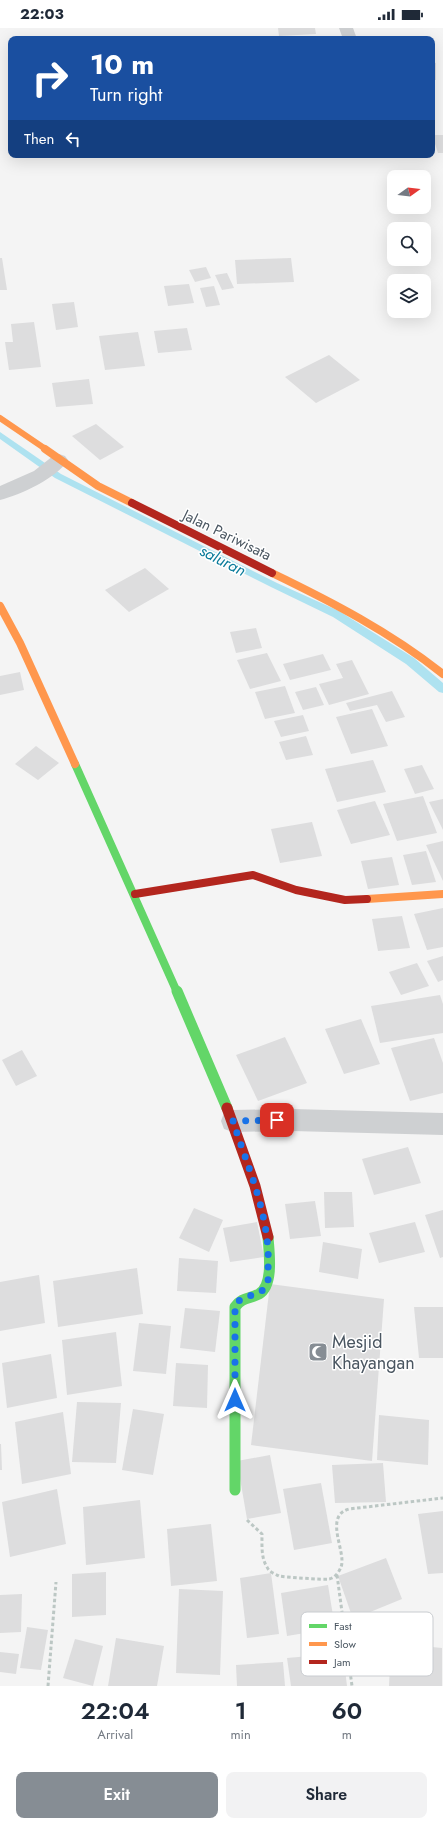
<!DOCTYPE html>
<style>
:root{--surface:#fff;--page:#f2f2f3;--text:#1f2937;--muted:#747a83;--accent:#868d94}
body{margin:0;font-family:Jost,sans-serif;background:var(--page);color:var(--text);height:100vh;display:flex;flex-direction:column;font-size:15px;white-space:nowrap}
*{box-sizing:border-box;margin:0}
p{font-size:13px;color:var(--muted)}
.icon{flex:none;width:22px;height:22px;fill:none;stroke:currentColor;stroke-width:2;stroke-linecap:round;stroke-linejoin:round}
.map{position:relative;height:1658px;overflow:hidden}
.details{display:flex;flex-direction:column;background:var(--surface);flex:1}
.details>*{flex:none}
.top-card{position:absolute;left:8px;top:8px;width:427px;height:122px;border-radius:8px;box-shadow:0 4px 16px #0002;background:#1a4fa0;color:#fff;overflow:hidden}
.needle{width:26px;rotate:75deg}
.controls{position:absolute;left:387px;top:142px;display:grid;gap:8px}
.controls a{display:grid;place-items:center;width:44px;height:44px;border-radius:8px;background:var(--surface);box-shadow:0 4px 16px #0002;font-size:20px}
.pin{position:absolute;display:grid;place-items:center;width:34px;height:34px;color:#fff;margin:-17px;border-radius:8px;box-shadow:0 2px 6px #0006}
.me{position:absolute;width:44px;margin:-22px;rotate:0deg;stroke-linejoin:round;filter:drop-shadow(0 0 3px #0008)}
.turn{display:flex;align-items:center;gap:14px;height:84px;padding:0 16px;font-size:18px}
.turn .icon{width:52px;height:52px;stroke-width:2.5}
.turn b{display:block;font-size:28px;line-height:34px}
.then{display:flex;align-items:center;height:38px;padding:0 16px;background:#0003;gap:8px;font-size:15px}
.eta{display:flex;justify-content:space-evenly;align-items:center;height:68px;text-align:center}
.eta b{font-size:24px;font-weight:600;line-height:28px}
.primary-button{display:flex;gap:8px;margin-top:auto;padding:8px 16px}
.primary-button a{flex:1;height:46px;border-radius:8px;background:var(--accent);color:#fff;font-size:16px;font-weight:600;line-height:46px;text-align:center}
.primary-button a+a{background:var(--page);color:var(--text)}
.status{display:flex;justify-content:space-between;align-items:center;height:28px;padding:0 20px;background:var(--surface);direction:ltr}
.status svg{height:11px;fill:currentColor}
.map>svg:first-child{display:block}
</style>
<div class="status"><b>22:03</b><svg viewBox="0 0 49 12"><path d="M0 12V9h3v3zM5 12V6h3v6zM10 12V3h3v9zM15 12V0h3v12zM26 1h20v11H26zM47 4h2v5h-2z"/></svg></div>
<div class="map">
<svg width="443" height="1658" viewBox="0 0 443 1658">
<rect width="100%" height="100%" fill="#f4f4f4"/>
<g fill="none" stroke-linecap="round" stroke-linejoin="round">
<polygon fill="#aee2f0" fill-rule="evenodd" points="0,404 61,446 277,555 339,583 414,630 443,655 443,665 439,664 406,636 333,589 271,559 55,450 0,411"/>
</g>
<g fill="#ddddde">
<polygon points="278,0 315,0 316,6 279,8"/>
<polygon points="432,34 436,35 436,52 432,52"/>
<polygon points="432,107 443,107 443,125 438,125"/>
<polygon points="0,230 2,230 7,262 0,262"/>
<polygon points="291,230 294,254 237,256 235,232"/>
<polygon points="206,239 211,250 195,254 189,242"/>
<polygon points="227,245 234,260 222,262 215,247"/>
<polygon points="189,256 194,275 168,278 164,258"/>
<polygon points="214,258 220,277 206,279 200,260"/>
<polygon points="74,274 78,299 56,302 52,276"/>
<polygon points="34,294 41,339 9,342 5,314 13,314 11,296"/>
<polygon points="187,300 192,322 158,325 154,303"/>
<polygon points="138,304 145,338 105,342 99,308"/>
<polygon points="329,327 360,352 316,375 285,349"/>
<polygon points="89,351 93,376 56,379 52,355"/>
<polygon points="96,396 124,419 100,432 72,408"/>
<polygon points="145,540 169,561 129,584 105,562"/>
<polygon points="256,600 262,620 236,625 230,604"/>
<polygon points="267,625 281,653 250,661 237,632"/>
<polygon points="323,626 331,642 290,652 283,636"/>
<polygon points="352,632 369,666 329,677 319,656 343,650 336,636"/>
<polygon points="20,644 24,662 0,667 0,648"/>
<polygon points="285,658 295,685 265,691 255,664"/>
<polygon points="316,659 324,677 303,682 295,664"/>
<polygon points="392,663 405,689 386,694 377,677 350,683 346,675"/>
<polygon points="372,681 388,718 351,726 336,689"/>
<polygon points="303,687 309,703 281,709 274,693"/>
<polygon points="306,708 313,727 286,732 279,714"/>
<polygon points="36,718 59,735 38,752 15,736"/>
<polygon points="373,732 386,764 337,774 325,741"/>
<polygon points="422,737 434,761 415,766 404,741"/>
<polygon points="423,768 437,805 397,813 383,776"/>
<polygon points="443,771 443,802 429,774"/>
<polygon points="375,773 390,807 351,816 337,782"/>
<polygon points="312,794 322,828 280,835 271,801"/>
<polygon points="443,813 443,853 426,817"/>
<polygon points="426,823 436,854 412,857 403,827"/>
<polygon points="392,829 399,857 368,861 361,833"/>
<polygon points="443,880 443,919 427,922 414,886"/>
<polygon points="402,888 410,920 378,923 372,891"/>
<polygon points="443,928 443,952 438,954 427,933"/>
<polygon points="417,935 429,958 401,967 389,944"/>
<polygon points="440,967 443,976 443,1005 380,1015 371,978"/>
<polygon points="361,991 380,1036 344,1046 325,1001"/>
<polygon points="285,1009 307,1055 258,1073 236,1027"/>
<polygon points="434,1010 443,1035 443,1065 410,1073 391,1020"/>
<polygon points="22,1022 37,1048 16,1058 2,1032"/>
<polygon points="408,1119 421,1155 374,1167 362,1131"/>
<polygon points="324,1164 352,1164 354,1199 325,1200"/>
<polygon points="315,1173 321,1208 290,1211 285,1176"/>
<polygon points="194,1180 223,1192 209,1224 179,1210"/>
<polygon points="443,1182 443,1229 440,1230 425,1187"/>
<polygon points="257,1194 264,1229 230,1234 223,1200"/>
<polygon points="415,1194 425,1224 379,1235 369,1205"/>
<polygon points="323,1214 362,1221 358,1251 319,1244"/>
<polygon points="179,1230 218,1233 216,1265 177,1263"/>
<polygon points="137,1240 143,1286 58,1299 53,1253"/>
<polygon points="39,1247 45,1295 0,1303 0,1254"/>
<polygon points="270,1256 384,1271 372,1433 251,1417"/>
<polygon points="414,1279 443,1279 443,1330 419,1330"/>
<polygon points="185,1280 220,1283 215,1324 180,1320"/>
<polygon points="139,1295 171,1298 166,1346 133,1343"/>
<polygon points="116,1304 122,1358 67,1367 62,1312"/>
<polygon points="51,1326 57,1370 7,1380 2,1335"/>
<polygon points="176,1335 208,1337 207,1380 173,1378"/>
<polygon points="77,1374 121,1375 116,1435 72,1434"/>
<polygon points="133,1381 164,1386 153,1447 122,1442"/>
<polygon points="63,1384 71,1446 22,1456 15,1394"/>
<polygon points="379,1387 429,1392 428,1437 377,1432"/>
<polygon points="0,1416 1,1416 2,1442 0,1442"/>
<polygon points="270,1427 281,1485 247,1491 237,1433"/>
<polygon points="383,1435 386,1474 335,1475 332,1437"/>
<polygon points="321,1455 332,1515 294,1522 283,1461"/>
<polygon points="57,1461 66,1516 10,1529 2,1474"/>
<polygon points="140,1472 145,1530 86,1537 83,1479"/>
<polygon points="443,1483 443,1545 428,1546 418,1486"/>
<polygon points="211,1496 217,1553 171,1558 167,1501"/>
<polygon points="386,1530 402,1571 353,1591 338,1548"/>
<polygon points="106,1544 106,1587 72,1589 72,1546"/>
<polygon points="271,1545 279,1606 247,1610 240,1550"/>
<polygon points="328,1557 335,1600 287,1608 281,1565"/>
<polygon points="179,1561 223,1563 220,1647 176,1645"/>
<polygon points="22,1566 21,1604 0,1605 0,1567"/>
<polygon points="27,1599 48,1602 41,1642 20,1640"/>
<polygon points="116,1610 164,1618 157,1658 108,1658"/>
<polygon points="75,1611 103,1618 93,1658 63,1650"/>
<polygon points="391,1615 442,1620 442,1658 389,1658"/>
<polygon points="0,1624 19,1626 16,1646 0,1644"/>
<polygon points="343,1625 347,1658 291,1658 287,1630"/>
<polygon points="283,1634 285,1658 237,1658 236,1637"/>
</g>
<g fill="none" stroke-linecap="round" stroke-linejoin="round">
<g stroke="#bcc7c4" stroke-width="3" stroke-dasharray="3.5 2.5" stroke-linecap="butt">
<path d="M247,1492L262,1506C262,1517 261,1530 267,1539C269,1544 275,1546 279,1548C285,1549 323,1552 329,1551C335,1550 339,1544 341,1539C347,1525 323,1488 349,1481L443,1470"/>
<polyline points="337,1547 352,1658"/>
<polyline points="48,1658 56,1554"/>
</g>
<g fill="#ced0d2" fill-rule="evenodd">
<polygon points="339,0 353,0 357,11 343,11"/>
<path d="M59,426L65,428L68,432C57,450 20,467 0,472V458L34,443L53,428Z"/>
<polygon points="292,1081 443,1085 443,1107 292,1103 233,1104 224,1101 221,1093 224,1085 233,1082"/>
</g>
<polyline stroke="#63d668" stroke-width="8" points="75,736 177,964"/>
<g stroke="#63d668" stroke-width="11">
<polyline points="177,963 227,1080"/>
<path d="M235,1462V1279C242,1269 250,1271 259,1266C274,1257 269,1224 268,1209"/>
</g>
<polyline stroke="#ff974d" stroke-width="6" points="0,390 47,422"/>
<g stroke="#ff974d" stroke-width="8">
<polyline points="45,421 98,458 132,475"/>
<path d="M272,545C332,574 390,604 443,646"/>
<polyline points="0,578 20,615 75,736"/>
<polyline points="367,871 443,866"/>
</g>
<g stroke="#b3261e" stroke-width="8">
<polyline points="132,475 272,545"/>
<polyline points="135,866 253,847 296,862 345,872 367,871"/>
</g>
<polyline stroke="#b3261e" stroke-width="11" points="227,1080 255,1158 268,1209"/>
</g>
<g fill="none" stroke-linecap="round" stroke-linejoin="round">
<path stroke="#1a73e8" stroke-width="7" stroke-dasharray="0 12.6" d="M235,1372V1279C241,1263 260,1272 267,1256C269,1251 268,1245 268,1241C271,1190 248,1140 233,1093L277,1092"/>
</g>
<defs>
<symbol id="mosque-square" viewBox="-11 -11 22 22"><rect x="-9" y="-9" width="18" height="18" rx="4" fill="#868d94" stroke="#fff"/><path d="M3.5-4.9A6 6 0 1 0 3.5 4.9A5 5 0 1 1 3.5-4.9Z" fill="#fff"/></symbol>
</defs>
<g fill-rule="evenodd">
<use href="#mosque-square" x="307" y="1313" width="22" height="22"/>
</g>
<g text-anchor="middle" stroke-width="3" stroke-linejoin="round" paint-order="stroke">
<g font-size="15" fill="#4a5661" stroke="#fff">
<text transform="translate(227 507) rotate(26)" y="5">Jalan Pariwisata</text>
</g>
<g font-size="16" font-style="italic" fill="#0c7c9b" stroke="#fff">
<text transform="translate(223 532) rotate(27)" y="6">saluran</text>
</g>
<g font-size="18" fill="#4a5661" stroke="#fff" text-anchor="start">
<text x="332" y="1320">Mesjid<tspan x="332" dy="21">Khayangan</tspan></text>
</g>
</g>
<rect x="301" y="1584" width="132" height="64" rx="6" fill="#fff" stroke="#c9ccd0" stroke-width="1"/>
<rect x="309" y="1596" width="18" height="4" fill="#63d668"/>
<rect x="309" y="1614" width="18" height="4" fill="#ff974d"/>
<rect x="309" y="1632" width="18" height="4" fill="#b3261e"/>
<g font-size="11" fill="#4a5661">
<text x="334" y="1602">Fast</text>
<text x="334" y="1620">Slow</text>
<text x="334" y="1638">Jam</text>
</g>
</svg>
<div class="controls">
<a><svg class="needle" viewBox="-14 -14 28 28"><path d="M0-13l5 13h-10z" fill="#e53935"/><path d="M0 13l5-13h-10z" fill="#747a83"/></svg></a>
<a><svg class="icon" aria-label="search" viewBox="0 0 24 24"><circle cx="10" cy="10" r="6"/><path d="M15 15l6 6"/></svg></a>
<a><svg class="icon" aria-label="layers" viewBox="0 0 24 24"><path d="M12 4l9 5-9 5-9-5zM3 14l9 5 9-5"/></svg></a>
</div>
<div class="pin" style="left:277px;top:1092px;background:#d93025"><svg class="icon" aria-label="arrive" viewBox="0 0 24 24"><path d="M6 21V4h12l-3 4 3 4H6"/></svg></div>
<svg class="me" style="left:235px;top:1372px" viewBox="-20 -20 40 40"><path d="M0-17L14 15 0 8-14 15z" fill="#1a73e8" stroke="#fff" stroke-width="4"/></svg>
<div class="top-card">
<div class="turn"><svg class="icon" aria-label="right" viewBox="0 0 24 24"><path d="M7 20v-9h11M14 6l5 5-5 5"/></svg><div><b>10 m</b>Turn right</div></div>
<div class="then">Then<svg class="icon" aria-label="left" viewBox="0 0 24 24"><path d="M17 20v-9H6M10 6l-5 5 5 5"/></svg></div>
</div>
</div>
<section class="details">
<div class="eta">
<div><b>22:04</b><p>Arrival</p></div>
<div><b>1</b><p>min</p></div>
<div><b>60</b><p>m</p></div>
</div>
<div class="primary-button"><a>Exit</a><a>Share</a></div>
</section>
